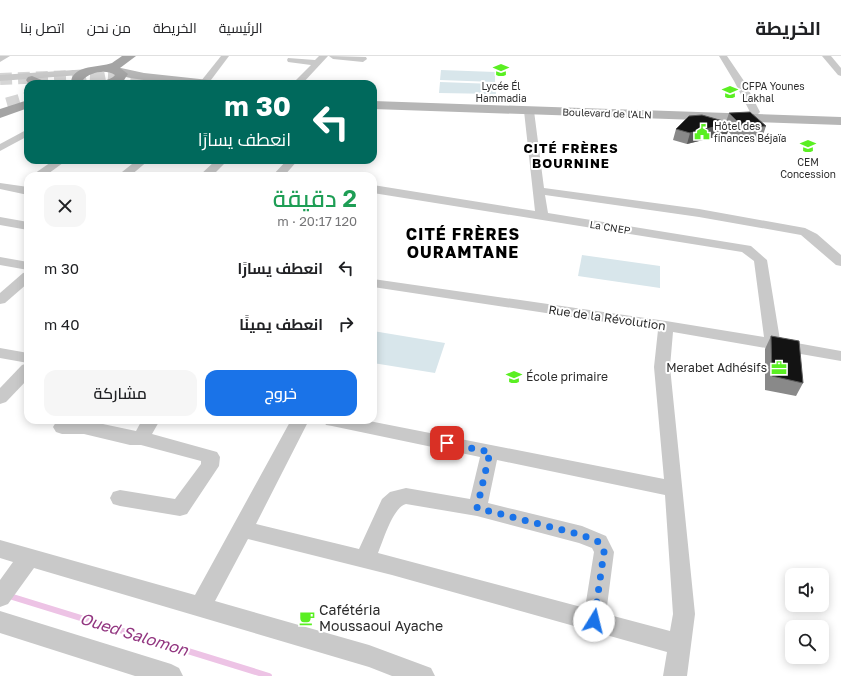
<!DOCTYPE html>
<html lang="ar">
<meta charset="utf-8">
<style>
:root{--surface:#fff;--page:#f6f6f6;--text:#202124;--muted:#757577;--line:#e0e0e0;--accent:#1a73e8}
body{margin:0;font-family:"Golos Text",Cairo,sans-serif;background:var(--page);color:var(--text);direction:rtl;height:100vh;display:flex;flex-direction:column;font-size:15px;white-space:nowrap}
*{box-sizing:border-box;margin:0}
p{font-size:13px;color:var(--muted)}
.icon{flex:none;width:22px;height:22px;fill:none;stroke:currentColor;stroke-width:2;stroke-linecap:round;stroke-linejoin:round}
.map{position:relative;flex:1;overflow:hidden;direction:ltr}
.panel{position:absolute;left:24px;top:116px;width:353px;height:252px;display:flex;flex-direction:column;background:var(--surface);border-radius:12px;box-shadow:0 2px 10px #0003;direction:rtl}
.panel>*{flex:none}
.hud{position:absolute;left:24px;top:24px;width:353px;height:84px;border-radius:12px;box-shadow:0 2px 10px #0003;direction:rtl;background:#00695c;color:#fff;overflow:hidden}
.buttons{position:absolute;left:785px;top:512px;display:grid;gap:8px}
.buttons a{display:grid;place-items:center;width:44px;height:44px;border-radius:8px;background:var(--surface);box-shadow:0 2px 10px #0003;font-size:20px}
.pin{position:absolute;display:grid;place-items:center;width:34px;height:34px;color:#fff;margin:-17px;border-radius:8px;box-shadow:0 2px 6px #0006}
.me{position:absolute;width:44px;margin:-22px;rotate:9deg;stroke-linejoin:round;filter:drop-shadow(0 0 3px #0008)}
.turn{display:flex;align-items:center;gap:14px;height:84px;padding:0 20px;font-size:18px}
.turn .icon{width:52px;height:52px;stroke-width:2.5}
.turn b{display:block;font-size:28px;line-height:34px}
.round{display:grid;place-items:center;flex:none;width:42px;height:42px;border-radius:12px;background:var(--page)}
.overview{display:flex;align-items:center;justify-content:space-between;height:68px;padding:0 20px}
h1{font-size:24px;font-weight:600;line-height:30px;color:#1e9e55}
.action{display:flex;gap:8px;margin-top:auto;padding:8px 20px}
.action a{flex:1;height:46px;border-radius:12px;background:var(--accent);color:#fff;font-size:16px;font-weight:600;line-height:46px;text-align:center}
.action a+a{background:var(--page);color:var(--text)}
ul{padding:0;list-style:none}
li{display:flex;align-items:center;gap:12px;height:56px;padding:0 20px}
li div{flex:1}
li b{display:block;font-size:15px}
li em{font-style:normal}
header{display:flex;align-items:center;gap:24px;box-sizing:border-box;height:56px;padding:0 20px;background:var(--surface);border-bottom:1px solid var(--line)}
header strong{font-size:19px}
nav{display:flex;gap:22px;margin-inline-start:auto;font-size:14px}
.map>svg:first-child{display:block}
</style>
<header>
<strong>الخريطة</strong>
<nav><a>الرئيسية</a><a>الخريطة</a><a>من نحن</a><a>اتصل بنا</a></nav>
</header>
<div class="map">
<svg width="841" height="620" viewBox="0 0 841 620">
<rect width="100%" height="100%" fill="#fff"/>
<g fill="#d8e6eb">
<polygon points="441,14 495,16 495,26 440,24"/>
<polygon points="440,26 495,28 496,38 439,37"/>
<polygon points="582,199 660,210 660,232 578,220"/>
<polygon points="373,275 445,287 435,317 373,307"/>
</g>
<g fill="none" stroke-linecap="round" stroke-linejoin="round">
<polyline stroke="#edc3e5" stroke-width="6" points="0,537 269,620"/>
<polyline stroke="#d5d5d5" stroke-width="12" stroke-dasharray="12 6" stroke-linecap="butt" points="0,23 73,20 116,22"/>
<g stroke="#d5d5d5" stroke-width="13" stroke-dasharray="13 6" stroke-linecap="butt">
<polyline points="74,28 106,22 177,28"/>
<polyline points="7,48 28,42"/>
</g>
<g fill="#c9c9c9" fill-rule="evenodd">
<polygon points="0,0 10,0 0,6"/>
<polygon points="221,0 229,0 208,28 200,28 201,25"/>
<polygon points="319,0 328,0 302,28 292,28 311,9 288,6 287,4 288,2 315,4"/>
<polygon points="329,0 366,1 367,3 363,6 333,3"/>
<polygon points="719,0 727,0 744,25 760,56 758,58 755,59 750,56 734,25"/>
<polygon points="822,0 831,0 841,12 841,20 838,19"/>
<path d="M529,52L534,55L544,132L699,153L805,172L817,178L841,199V210L836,209L801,179L699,161L545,139L548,157L751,190L767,204L780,284L841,295V305L673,276L670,311L695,558L687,620H663L667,596L392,519L248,483L215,545L369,589L431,612L435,620H392L369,611L34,512L8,548L0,551V524L13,506L0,502V484L195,539L291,364H309L256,468L359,493L382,443L390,436L406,432L470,443L480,401L332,370L326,369L323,364H364L664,423L654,311L658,274L373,231V223L666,265L764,281L754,205L742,196L373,137V129L535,155L524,55ZM497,404L665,439L673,558L670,575L606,558L614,496L606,480L582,470L488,447ZM406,448L477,460L579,487L592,492L594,496L585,552L378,497C383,485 393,451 406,448Z"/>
<polygon points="28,73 28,80 0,95 0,88"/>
<polygon points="54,104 67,104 45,120 31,120"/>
<polygon points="137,104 149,104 130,120 117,120"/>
<polygon points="216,104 228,104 212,120 199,120"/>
<polygon points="287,104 298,104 284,120 272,120"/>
<polygon points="0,127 28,131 28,139 0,133"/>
<polygon points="0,161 28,166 28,174 0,169"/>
<polygon points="0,201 28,206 28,214 0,209"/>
<polygon points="28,216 28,227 5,247 0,248 0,237 23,217"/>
<polygon points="0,292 28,297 28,307 0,302"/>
<polygon points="28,307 28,323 6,346 0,348 0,332 22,309"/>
<polygon points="62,364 84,364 136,375 142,364 160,364 152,378 217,396 220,401 219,410 187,458 180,460 120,450 113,448 110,442 113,436 120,434 175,443 201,408 201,405 141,389 130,389 84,378 62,378 56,376 53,371 56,366"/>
<polygon points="0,555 171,608 179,612 183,620 135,620 0,577"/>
</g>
<polygon fill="#c9c9c9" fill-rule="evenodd" points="89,13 93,14 95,16 93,18 0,25 0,19"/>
<g fill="#b6b6b6" fill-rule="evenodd">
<path d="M121,12L144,17L209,24L213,25L215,28C182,28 150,27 117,19L115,16L117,13Z"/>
<polygon points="373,45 841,61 841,69 373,53"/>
</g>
<g fill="#a4a4a4" fill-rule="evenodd">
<path d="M122,0H136L120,12L128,18L122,27L100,28C104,23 112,24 115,19C106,13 90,16 83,24L87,28H73L71,25C75,8 99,12 112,7C115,5 119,2 122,0Z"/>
<polygon points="32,20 44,25 46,28 28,27 26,24 28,21"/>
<polygon points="28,44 28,52 0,62 0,53"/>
</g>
</g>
<g fill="#898989">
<polygon points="729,57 766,70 761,85 739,87 728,75 727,78 687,88 673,84 676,73 726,66"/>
<polygon points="771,280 803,327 796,340 765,334 765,293"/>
</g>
<polygon fill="#5a5a5a" points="730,67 727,78 687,88 690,77"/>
<g fill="#131313" stroke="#5a5a5a">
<polygon points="750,56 766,70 744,72 729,57"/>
<polygon points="702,59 730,67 690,77 676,73 689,60"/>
<polygon points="771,280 799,285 803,327 772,320"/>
</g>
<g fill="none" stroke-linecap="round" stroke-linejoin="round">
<polyline stroke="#1a73e8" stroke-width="7" stroke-dasharray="0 12.6" points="447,387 490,396 477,452 582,479 599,486 604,496 594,565"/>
</g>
<defs>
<symbol id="school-bare" viewBox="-9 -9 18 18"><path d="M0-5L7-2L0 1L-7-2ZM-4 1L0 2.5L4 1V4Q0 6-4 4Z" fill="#5aef22" stroke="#fff" stroke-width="2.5" paint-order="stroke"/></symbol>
<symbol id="university-bare" viewBox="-9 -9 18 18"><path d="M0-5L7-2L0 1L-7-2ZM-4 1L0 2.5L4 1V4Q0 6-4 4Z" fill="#5aef22" stroke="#fff" stroke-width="2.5" paint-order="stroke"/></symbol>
<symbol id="civic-bare" viewBox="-9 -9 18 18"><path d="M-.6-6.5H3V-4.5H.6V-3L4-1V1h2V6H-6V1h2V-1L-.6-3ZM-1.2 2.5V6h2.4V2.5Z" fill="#5aef22" stroke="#fff" stroke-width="2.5" paint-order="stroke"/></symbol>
<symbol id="office-bare" viewBox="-9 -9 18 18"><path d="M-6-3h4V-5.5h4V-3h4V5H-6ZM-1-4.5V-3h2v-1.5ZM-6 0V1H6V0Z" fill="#5aef22" stroke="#fff" stroke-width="2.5" paint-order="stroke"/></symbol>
<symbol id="cafe-bare" viewBox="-9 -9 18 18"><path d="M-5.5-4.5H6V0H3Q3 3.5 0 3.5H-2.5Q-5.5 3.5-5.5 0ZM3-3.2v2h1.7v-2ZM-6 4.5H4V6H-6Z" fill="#5aef22" stroke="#fff" stroke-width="2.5" paint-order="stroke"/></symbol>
</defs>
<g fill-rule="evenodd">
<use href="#school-bare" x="490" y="3" width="22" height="22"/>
<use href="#university-bare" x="719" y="25" width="22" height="22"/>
<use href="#civic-bare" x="691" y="65" width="22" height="22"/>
<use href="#school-bare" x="797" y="79" width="22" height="22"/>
<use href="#office-bare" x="768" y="301" width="22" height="22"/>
<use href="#school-bare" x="503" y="310" width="22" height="22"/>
<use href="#cafe-bare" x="296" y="551" width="22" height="22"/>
</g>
<g text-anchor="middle" stroke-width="4" stroke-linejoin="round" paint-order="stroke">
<g font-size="10" fill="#2c2c2c" stroke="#fff">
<text x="501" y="34">Lycée Él<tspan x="501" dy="12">Hammadia</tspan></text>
<text x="742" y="34" text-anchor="start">CFPA Younes<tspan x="742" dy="12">Lakhal</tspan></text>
<text x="714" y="74" text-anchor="start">Hôtel des<tspan x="714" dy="12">finances Béjaïa</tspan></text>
<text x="808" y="110">CEM<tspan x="808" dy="12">Concession</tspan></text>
</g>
<g font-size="10" fill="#2c2c2c" stroke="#fff">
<text transform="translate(607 57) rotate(2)" y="4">Boulevard de l'ALN</text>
<text transform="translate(610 171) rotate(9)" y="4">La CNEP</text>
</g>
<g font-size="12" fill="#2c2c2c" stroke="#fff">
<text transform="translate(607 262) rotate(8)" y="4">Rue de la Révolution</text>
</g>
<g font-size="12" fill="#2c2c2c" stroke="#fff" text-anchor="end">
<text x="767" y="316">Merabet Adhésifs</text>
<text x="526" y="325" text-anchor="start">École primaire</text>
</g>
<g font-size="13" font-weight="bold" letter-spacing="1" fill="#000" stroke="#fff">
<text x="571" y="97">CITÉ FRÈRES<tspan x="571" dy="15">BOURNINE</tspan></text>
</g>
<g font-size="14" fill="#2c2c2c" stroke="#fff" text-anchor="start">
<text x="319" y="559">Cafétéria<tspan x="319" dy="16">Moussaoui Ayache</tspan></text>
</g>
<g font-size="16" font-weight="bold" letter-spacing="1" fill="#000" stroke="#fff">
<text x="463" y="184">CITÉ FRÈRES<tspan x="463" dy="18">OURAMTANE</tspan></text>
</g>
<g font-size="16" font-style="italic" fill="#923680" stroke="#fff">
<text transform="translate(134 578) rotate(17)" y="6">Oued Salomon</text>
</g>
</g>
</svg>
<div class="buttons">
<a><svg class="icon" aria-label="sound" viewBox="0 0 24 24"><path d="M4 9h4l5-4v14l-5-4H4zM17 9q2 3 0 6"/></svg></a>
<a><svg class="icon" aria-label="search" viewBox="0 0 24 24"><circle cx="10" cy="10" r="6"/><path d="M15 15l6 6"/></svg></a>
</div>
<div class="pin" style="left:447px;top:387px;background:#d93025"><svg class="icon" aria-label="arrive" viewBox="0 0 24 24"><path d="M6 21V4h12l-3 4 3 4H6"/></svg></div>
<svg class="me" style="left:594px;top:565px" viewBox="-20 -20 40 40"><circle r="19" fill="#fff"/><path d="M0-13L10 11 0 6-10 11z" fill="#1a73e8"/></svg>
<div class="hud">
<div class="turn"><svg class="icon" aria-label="left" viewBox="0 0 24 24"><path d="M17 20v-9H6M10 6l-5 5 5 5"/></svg><div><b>30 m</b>انعطف يسارًا</div></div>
</div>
<section class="panel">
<div class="overview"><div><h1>2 دقيقة</h1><p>120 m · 20:17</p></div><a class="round"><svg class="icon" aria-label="close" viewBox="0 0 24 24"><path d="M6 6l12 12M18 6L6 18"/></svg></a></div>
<ul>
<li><svg class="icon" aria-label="left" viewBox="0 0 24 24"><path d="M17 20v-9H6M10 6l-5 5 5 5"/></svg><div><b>انعطف يسارًا</b></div><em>30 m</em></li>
<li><svg class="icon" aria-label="right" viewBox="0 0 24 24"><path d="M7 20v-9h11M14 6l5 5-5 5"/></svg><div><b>انعطف يمينًا</b></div><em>40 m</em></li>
</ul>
<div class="action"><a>خروج</a><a>مشاركة</a></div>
</section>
</div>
